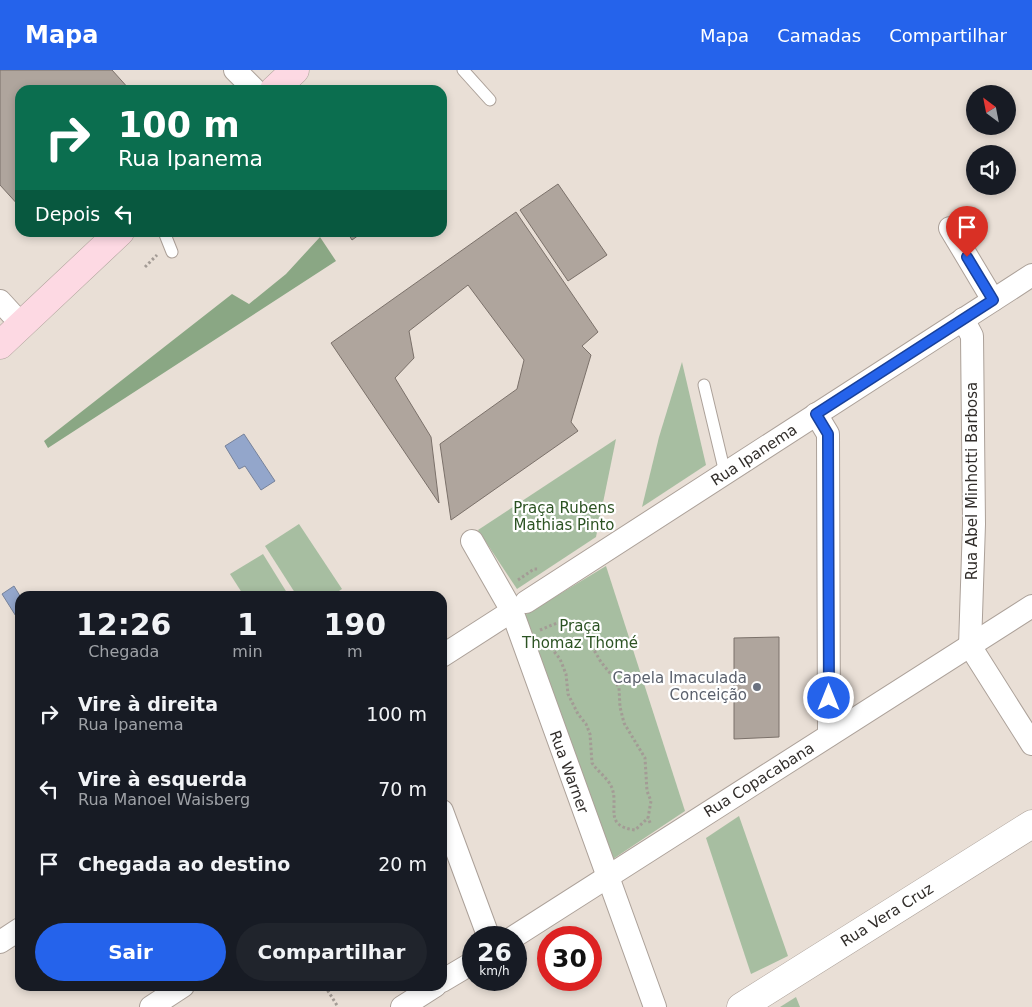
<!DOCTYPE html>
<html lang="pt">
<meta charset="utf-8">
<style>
:root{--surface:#171b24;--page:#20242c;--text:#f1f3f6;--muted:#9ea1a6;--accent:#2563eb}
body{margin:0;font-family:"DejaVu Sans",sans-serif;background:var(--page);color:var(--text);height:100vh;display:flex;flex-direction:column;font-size:19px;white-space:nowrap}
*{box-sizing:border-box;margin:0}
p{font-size:16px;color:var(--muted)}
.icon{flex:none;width:28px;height:28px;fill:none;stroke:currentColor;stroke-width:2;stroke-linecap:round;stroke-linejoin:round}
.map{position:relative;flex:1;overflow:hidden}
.side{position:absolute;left:15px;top:521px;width:432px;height:400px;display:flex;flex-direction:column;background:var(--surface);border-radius:15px;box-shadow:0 2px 8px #0003}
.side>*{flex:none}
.top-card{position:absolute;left:15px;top:15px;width:432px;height:152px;border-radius:15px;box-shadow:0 2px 8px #0003;background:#0b6e4f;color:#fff;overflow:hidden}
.needle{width:32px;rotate:328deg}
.controls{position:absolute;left:966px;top:15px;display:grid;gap:10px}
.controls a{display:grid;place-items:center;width:50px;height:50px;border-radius:50%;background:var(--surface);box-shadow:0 2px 8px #0003;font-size:25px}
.speed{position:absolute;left:462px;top:856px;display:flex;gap:10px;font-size:25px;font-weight:700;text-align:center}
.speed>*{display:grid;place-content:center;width:65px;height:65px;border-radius:50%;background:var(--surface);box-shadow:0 2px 8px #0003;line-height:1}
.speed small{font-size:12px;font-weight:400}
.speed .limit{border:8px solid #d22;background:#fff;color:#111}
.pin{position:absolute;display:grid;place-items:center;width:42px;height:42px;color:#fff;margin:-51px -21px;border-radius:50% 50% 50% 0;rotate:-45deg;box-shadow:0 0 5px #0007}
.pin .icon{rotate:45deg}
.me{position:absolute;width:55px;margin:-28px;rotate:0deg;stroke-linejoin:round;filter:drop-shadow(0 0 4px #0008)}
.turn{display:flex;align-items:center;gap:18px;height:105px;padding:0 20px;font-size:22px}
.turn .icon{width:65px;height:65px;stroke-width:2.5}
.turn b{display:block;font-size:35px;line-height:42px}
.then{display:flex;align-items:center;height:48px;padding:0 20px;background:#0003;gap:10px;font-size:19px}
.eta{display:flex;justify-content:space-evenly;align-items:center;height:85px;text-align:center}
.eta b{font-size:30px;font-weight:700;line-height:35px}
.primary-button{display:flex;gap:10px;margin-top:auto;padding:10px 20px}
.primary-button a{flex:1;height:58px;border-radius:30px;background:var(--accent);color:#fff;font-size:20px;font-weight:700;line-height:58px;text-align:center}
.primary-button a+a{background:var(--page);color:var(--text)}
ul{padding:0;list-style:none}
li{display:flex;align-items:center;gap:15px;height:75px;padding:0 20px}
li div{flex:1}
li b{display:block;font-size:19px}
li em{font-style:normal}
header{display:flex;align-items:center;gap:30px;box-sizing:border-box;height:70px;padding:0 25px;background:var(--accent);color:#fff}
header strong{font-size:24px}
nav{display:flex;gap:28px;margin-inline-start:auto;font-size:18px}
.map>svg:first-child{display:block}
</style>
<header>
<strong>Mapa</strong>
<nav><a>Mapa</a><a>Camadas</a><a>Compartilhar</a></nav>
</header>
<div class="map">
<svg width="1032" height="937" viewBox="0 0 1032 937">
<rect width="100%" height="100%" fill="#e9dfd6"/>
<g fill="#a7bea1">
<polygon points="682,292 706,395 642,437 659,367"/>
<polygon points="616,369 596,467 517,519 478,460"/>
<polygon points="299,454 342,519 331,526 297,526 265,476"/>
<polygon points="263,484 289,526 244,526 230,504"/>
<polygon points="606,496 685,741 613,789 525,545"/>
<polygon points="739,746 788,886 751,904 706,768"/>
<polygon points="796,927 800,937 780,937"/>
</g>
<polygon fill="#8aa784" points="320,167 336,191 48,378 44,371 232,224 249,234 286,204"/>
<g fill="#93a6cb" stroke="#76829b">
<polygon points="244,364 275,411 261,420 245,396 239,399 225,376"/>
<polygon points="14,516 20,526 19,551 2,524"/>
</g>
<g fill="#afa59d" stroke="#7b716a">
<polygon points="0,0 112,0 130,20 20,20 20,137 0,115"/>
<polygon points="558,114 607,185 568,211 520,140"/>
<polygon points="516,142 598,262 582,276 591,285 571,352 578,361 451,450 440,374 517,319 524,290 468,215 409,261 414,288 395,308 431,367 439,433 331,273"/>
<polygon points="347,162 363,162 352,170"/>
<polygon points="779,567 779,667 734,669 734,568"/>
</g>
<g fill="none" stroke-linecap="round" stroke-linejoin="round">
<defs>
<g id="service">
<polyline points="463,0 490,30"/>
<polyline points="164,162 172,182"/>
<polyline points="704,315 725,403"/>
</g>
<g id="minor">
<polyline points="235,0 255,20"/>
<polyline points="950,158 993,230"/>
<polyline points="0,231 22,255"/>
<polyline points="963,249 972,266 974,454 970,576 1032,674"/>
<polyline points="816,344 828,364 829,665"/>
<polyline points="472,471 512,541 655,937"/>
<polyline points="526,532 1032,205"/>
<polyline points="442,586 512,541"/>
<polyline points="442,741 489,868"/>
<polyline points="512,868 1032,536"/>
<polyline points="0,872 20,859"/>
<polyline points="442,911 474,892"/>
<polyline points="151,937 183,916"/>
<polyline points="402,937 435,916"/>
</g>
<polyline id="tertiary" points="741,937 1032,754"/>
<g id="secondary">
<polyline points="274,20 295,0"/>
<polyline points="0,275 120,162"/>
</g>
</defs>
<use href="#service" stroke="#aca199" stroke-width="13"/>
<use href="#minor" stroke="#aca199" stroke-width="24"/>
<use href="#tertiary" stroke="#aca199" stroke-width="29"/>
<use href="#secondary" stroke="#aca199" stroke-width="29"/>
<g stroke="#a39b95" stroke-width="3" stroke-dasharray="2.5 2.5" stroke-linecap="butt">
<polyline points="145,197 157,185"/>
<polyline points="518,510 534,499 538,499"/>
<polyline points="540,560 557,553 570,553 581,558 601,592 614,608 619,618 620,637 624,653 645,688 647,721 651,731 648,748 651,755"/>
<path d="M545,570L560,589L566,604L568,624L578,644L586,654L590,664L592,693C598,702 608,708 612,718C619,737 603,756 635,760L648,748"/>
<polyline points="325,916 338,937"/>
</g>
<use href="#service" stroke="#fff" stroke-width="11"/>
<use href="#minor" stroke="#fff" stroke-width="22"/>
<use href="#tertiary" stroke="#fff" stroke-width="28"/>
<use href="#secondary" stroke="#fdd9e3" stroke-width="28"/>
</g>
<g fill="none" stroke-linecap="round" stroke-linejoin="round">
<defs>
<polyline id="route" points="829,628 828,364 816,344 993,230 967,187"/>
</defs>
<use href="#route" stroke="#184099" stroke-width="12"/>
<use href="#route" stroke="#2563eb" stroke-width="9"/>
</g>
<circle fill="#6b7280" stroke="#fff" stroke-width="2" cx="757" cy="617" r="5"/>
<g text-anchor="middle" stroke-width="4.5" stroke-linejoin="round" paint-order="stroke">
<g font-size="15" fill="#312d2a" stroke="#fff">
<text transform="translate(754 385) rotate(-33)" y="5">Rua Ipanema</text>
<text transform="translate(972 411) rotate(-90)" y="5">Rua Abel Minhotti Barbosa</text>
<text transform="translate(569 702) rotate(70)" y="5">Rua Warner</text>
<text transform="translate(759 710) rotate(-32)" y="5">Rua Copacabana</text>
<text transform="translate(887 845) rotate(-32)" y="5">Rua Vera Cruz</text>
</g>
<g font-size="15" fill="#2c5323" stroke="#fff">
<text x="564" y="443">Praça Rubens<tspan x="564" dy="17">Mathias Pinto</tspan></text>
<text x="580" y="561">Praça<tspan x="580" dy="17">Thomaz Thomé</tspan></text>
</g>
<g font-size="15" fill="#5b616d" stroke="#fff" text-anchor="end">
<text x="747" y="613">Capela Imaculada<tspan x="747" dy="17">Conceição</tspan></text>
</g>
</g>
</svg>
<div class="controls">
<a><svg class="needle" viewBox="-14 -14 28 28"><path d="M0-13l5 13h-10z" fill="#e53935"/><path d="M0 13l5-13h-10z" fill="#9ea1a6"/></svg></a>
<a><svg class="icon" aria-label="sound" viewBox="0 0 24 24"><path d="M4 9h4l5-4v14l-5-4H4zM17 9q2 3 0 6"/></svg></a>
</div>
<div class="speed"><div>26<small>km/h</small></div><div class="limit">30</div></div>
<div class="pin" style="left:967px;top:187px;background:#d93025"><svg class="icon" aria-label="arrive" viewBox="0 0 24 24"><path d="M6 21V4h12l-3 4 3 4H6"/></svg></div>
<svg class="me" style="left:829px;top:628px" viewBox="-20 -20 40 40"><circle r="17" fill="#2563eb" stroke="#fff" stroke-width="3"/><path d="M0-11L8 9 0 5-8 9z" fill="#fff"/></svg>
<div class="top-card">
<div class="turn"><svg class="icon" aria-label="right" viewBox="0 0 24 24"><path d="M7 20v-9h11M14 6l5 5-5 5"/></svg><div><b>100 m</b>Rua Ipanema</div></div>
<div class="then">Depois<svg class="icon" aria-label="left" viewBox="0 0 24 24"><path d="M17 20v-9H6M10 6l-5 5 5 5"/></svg></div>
</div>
<section class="side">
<div class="eta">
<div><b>12:26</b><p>Chegada</p></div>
<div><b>1</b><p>min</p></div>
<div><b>190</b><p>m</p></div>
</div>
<ul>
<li><svg class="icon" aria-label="right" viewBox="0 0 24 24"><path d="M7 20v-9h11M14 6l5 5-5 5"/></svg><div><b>Vire à direita</b><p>Rua Ipanema</p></div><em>100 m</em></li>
<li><svg class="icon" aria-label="left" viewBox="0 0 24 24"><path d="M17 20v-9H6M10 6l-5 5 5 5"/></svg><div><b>Vire à esquerda</b><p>Rua Manoel Waisberg</p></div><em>70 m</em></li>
<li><svg class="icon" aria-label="arrive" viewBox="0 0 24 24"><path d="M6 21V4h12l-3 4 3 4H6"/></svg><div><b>Chegada ao destino</b></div><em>20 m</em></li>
</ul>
<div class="primary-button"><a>Sair</a><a>Compartilhar</a></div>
</section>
</div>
